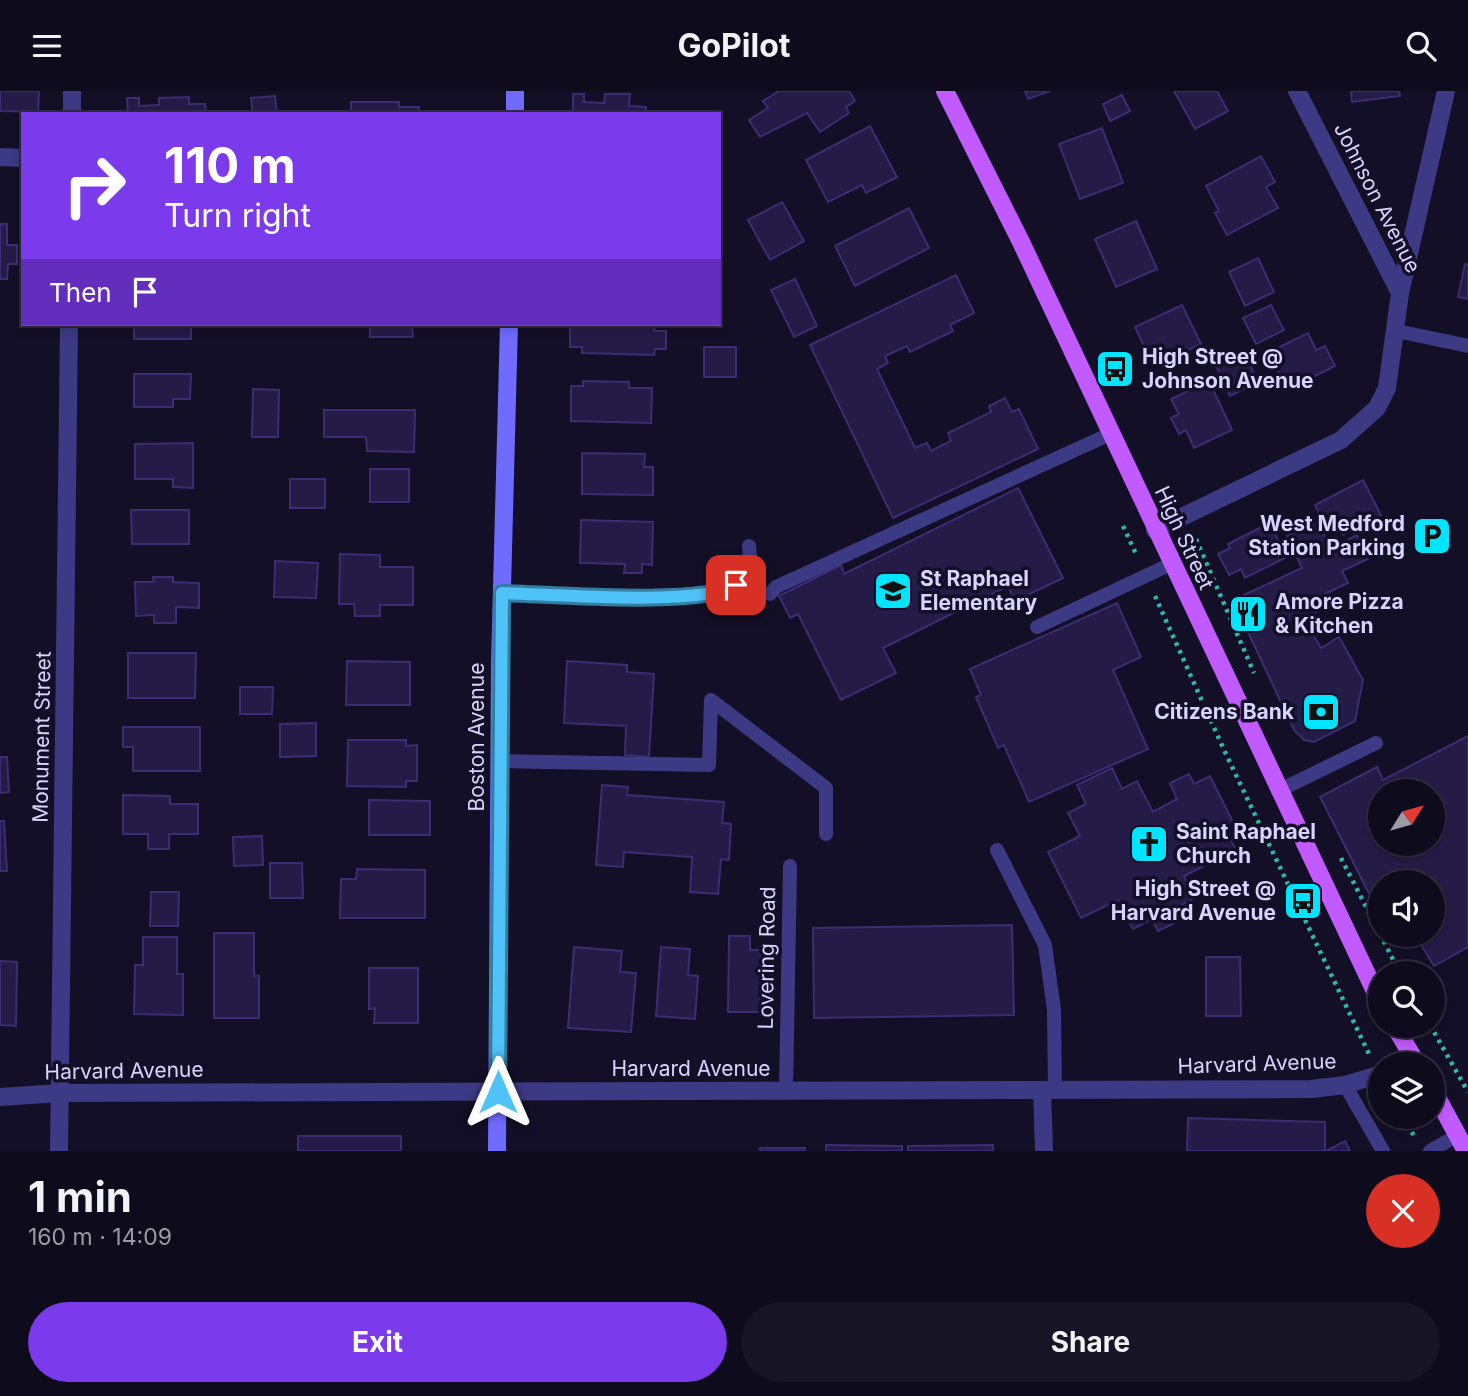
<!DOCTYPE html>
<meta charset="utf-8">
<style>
:root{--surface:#0e0b1c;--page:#171425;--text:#f1f3f6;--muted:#9b9ba3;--line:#2e2b3b;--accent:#7c3aed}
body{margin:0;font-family:Inter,sans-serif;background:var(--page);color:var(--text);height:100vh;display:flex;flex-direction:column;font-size:26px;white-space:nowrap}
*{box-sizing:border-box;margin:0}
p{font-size:23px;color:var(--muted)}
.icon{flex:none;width:38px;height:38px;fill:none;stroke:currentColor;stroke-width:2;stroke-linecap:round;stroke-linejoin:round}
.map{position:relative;height:1060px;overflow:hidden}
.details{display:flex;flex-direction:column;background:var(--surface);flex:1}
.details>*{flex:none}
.banner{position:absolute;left:21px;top:21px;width:700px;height:214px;border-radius:0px;box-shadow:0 4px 10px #0003,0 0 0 2px var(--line);background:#7c3aed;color:#fff;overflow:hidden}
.needle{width:46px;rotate:53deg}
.controls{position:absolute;left:1368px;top:688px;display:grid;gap:14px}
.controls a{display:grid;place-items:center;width:77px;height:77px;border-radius:50%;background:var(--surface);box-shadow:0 4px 10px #0003,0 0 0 2px var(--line);font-size:35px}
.pin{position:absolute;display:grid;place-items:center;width:60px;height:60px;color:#fff;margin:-30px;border-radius:14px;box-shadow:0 4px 10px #0006}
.me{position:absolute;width:77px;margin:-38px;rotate:0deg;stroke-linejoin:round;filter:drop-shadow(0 0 5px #0008)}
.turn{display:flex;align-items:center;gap:24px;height:147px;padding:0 28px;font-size:32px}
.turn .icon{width:91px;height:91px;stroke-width:2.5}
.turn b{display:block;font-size:49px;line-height:60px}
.then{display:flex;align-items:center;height:66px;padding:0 28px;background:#0003;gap:14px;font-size:26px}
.round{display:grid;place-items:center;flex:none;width:74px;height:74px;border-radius:37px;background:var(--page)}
.summary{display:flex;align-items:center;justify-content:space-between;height:119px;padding:0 28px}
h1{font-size:42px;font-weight:700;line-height:52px}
.button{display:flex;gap:14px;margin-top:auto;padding:14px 28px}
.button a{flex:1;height:80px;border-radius:42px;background:var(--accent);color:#fff;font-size:28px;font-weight:700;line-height:80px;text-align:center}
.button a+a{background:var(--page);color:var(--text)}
header{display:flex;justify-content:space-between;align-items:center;height:91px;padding:0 28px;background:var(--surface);font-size:32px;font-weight:700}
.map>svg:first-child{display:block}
</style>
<header><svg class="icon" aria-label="menu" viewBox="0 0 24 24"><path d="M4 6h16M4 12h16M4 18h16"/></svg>GoPilot<svg class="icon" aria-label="search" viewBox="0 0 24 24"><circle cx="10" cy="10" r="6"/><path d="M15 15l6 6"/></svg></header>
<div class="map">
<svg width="1468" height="1060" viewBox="0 0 1468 1060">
<rect width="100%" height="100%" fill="#130f26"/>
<g fill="#241b47" stroke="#3b2d73" stroke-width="2" fill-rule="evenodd">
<polygon points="0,0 39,0 38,21 0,20"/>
<polygon points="779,0 849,0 855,10 846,16 849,22 820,41 807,22 760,46 749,29 768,17 763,10"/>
<polygon points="1025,0 1050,0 1028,8"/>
<polygon points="1174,0 1217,0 1228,20 1195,38"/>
<polygon points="1351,0 1399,0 1400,5 1352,11"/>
<polygon points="573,3 584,3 584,11 604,12 605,3 630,3 629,15 646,16 646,23 573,23"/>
<polygon points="1122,4 1130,20 1110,30 1103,13"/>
<polygon points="275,5 277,23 253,23 251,7"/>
<polygon points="189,6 189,13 205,13 206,23 128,23 127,7 139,7 139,15 159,14 159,7"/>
<polygon points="351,11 399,11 399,16 419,16 419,23 351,23"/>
<polygon points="870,35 897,86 866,102 862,94 828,111 806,69"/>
<polygon points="1102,37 1123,92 1080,108 1059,53"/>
<polygon points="1261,65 1275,91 1266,96 1278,117 1227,144 1215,122 1219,120 1206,95"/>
<polygon points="782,111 804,150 770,169 748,129"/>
<polygon points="909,117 929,157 855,195 835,155"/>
<polygon points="1136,130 1157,178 1116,196 1095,148"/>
<polygon points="0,133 7,133 7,154 17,154 17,173 8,173 7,188 0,188"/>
<polygon points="1258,167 1274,201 1245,215 1229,181"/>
<polygon points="1465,173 1468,174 1468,208 1458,206"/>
<polygon points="956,184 974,222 950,234 953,240 910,261 907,255 885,265 888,272 877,278 915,357 927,352 931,360 951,350 948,342 991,321 989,315 1005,307 1012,321 1019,318 1038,358 893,427 810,254"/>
<polygon points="795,188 817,235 794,246 771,199"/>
<polygon points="1182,214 1201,253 1153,275 1135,236"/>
<polygon points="1271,214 1284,239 1256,253 1243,227"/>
<rect x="134" y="233" width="57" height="15"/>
<polygon points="348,233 412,233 413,246 370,246 370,233"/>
<polygon points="570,233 654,233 654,240 666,240 666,258 655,258 654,264 582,262 582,256 570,256"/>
<polygon points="1308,242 1316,259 1325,255 1335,275 1287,299 1269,261"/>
<rect x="704" y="256" width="32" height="30"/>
<polygon points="1244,261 1258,291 1230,305 1216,275"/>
<polygon points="134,283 191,283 190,308 173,308 173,316 134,316"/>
<polygon points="583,290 629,291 629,297 652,297 651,332 571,330 571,295 583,295"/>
<polygon points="1209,290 1232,339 1194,357 1186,339 1179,343 1171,327 1179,323 1171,308"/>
<polygon points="253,298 279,299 278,346 252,346"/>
<polygon points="324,319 415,319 414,361 367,360 366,346 324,346"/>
<polygon points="193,352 193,397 173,396 173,388 135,388 135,353"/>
<polygon points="582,362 645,363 644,376 653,376 653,404 582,403"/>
<rect x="370" y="378" width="39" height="33"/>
<rect x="290" y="388" width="35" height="29"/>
<polygon points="1363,389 1381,424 1343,444 1335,427 1324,433 1315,414"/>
<polygon points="1018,397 1063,487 1015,510 1008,495 883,557 896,582 841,609 798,523 790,527 779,505 841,474 844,483"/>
<polygon points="131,419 189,419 189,453 132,453"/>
<polygon points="581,429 653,431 652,474 642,473 642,482 624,482 625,473 580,472"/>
<polygon points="1318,431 1330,457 1357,444 1368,468 1342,480 1348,492 1318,506 1324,517 1313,523 1320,531 1310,538 1321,557 1339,546 1363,589 1355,630 1314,651 1304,649 1294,639 1233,509 1302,477 1287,445"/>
<polygon points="1269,432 1287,466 1245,487 1241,478 1229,484 1218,463 1230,457 1228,453"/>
<polygon points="340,463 380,464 380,476 413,476 413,514 380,514 380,525 355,525 354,513 339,513"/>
<polygon points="275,470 318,472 316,507 274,506"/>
<polygon points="153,486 173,486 173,491 199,492 199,517 176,516 176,532 154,532 154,524 136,525 135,491 154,491"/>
<polygon points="1117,512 1141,566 1113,579 1148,658 1029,711 1004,654 998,657 976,606 981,604 970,578"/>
<polygon points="128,562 196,562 195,607 128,607"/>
<polygon points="347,570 410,571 410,614 346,614"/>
<polygon points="567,570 627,574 627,581 654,583 649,666 625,664 626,635 564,632"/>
<polygon points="240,596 273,596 272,623 240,623"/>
<polygon points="316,632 316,665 280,666 280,633"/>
<polygon points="123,636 200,636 200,680 133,680 133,656 123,656"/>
<path d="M1468,645V856L1434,875L1415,844H1433V791H1381V826L1320,706L1377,676L1383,689ZM1381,700H1433V752H1381Z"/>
<polygon points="348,649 406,649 406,655 417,654 417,690 406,690 406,696 347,695"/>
<polygon points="0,666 7,666 9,701 0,702"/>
<polygon points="1112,677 1122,698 1137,690 1153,721 1177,708 1170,692 1189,683 1194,693 1210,685 1239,743 1230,747 1236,759 1184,785 1195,807 1179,815 1185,827 1158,840 1152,828 1133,838 1118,809 1081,827 1048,761 1080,745 1068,722 1086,713 1077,694"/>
<polygon points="602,694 628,696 627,704 724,711 722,732 731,733 729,769 721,768 718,803 690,801 692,766 624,761 623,776 596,774"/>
<polygon points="123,704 170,705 170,713 198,713 198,743 169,743 169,758 148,758 148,743 123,743"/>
<polygon points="369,709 430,710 430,744 369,744"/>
<polygon points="0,730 4,730 7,780 0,780"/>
<polygon points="262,745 263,774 234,775 233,746"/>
<polygon points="270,772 302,772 303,807 270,807"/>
<polygon points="357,778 425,779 425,827 340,827 341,788 356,788"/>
<polygon points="151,801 179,801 178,835 150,835"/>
<polygon points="1012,834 1014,924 814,927 813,837"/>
<polygon points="214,842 254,842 254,885 259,885 259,927 214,927"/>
<polygon points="729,845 750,845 750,859 761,859 760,921 728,921"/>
<polygon points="143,846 177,846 177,883 183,883 183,924 134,923 135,874 143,874"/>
<polygon points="574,856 622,860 620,881 636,882 631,941 568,937"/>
<polygon points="661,856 690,858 688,884 698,885 695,928 656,925"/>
<polygon points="1206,866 1240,866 1241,925 1206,925"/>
<polygon points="0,870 17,871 16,935 0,934"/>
<polygon points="369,877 418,877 418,932 374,932 375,917 369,918"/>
<polygon points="1188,1027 1325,1031 1325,1060 1187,1060"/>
<rect x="298" y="1045" width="103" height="15"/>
<polygon points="1345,1050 1350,1060 1326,1060"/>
<polygon points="826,1054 902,1055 902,1060 826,1060"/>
<polygon points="993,1054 993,1060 908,1060 908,1055"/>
<rect x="760" y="1057" width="45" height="3"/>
</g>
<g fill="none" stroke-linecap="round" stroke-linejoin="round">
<g stroke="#2fb8b0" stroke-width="4.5" stroke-dasharray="3.5 5" stroke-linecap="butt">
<polyline points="1123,435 1137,465"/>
<polyline points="1196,448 1254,582"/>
<polyline points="1155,505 1225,661 1369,963"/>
<polyline points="1341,767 1400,882"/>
<polyline points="1430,934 1468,1001"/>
<polyline points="1404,1026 1415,1047"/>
</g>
<g stroke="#3d3a85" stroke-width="14">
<polyline points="1397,240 1468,255"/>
<polyline points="502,502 674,506 727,500 743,486 750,466 749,455"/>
<polyline points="770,503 776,496 1110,343"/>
<polyline points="1037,536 1171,473"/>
<polyline points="499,670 709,674 711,609 826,697 826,743"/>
<polyline points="1278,700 1376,652"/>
<polyline points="997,759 1045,854 1054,919 1055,999"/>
<polyline points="1345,994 1383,1060"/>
<polyline points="786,1001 790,775"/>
<polyline points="1430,1060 1458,1044"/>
</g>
<g stroke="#3d3a85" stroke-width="18">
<polyline points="72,23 72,0"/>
<polyline points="0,66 23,67"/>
<polyline points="1400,202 1446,0"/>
<polyline points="1155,439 1341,349 1377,317 1387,297 1400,202 1297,0"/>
<polyline points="1042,999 1044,1060"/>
<polyline points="59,1060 69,233"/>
</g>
<polyline stroke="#3d3a85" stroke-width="18" points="0,1006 60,1002 1312,998 1345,994 1381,983"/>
<g stroke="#6f6bff" stroke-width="18">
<polyline points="515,23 515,0"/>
<polyline points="497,1060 500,572 509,233"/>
</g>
<g stroke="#c25bff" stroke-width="18">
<polyline points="945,0 1021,151 1381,913"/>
<polyline points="1394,934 1417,973"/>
<polyline points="1433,999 1466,1060"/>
</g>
</g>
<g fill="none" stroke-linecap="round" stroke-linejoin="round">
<defs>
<path id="route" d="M498,1001L502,502C550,503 701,516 736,494"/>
</defs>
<use href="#route" stroke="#337fa1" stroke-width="18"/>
<use href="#route" stroke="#4fc3f7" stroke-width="12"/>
</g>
<defs>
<symbol id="bus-square" viewBox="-11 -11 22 22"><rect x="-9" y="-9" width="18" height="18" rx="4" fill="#00e5ff" stroke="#130f26"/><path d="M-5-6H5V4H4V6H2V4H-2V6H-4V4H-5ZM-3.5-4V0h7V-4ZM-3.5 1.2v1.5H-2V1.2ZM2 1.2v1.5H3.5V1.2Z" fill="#111"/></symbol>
<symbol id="parking-square" viewBox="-11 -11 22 22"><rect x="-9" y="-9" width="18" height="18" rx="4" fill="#00e5ff" stroke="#130f26"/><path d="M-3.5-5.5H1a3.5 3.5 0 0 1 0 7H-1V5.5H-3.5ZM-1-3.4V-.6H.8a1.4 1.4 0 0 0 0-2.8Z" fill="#111"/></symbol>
<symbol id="school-square" viewBox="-11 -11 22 22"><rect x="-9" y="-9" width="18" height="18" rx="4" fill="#00e5ff" stroke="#130f26"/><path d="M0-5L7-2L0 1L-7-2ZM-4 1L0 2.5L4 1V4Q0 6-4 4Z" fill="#111"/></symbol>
<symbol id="restaurant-square" viewBox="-11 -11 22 22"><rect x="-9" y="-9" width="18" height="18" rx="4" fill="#00e5ff" stroke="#130f26"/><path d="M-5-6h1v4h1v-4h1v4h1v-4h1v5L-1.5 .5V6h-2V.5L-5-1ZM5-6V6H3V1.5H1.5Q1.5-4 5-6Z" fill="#111"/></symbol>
<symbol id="bank-square" viewBox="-11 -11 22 22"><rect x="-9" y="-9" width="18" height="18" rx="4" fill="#00e5ff" stroke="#130f26"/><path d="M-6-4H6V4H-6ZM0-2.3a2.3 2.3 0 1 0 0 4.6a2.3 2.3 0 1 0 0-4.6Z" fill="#111"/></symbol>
<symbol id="church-square" viewBox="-11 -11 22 22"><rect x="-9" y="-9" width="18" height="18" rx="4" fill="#00e5ff" stroke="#130f26"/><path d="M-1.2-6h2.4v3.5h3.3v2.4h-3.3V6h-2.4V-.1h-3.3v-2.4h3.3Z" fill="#111"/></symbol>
</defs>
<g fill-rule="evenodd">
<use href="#bus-square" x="1093" y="256" width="44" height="44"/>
<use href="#parking-square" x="1410" y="423" width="44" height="44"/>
<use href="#school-square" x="871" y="478" width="44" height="44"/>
<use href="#restaurant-square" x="1226" y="501" width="44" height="44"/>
<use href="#bank-square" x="1299" y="599" width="44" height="44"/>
<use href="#church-square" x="1127" y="731" width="44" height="44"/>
<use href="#bus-square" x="1281" y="788" width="44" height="44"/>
</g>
<g text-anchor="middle" stroke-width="7" stroke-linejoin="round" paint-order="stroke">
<g font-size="21" fill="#d9d4ff" stroke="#130f26">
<text transform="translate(1377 107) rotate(63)" y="7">Johnson Avenue</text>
<text transform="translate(1184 447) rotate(65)" y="7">High Street</text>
<text transform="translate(42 646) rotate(-89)" y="7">Monument Street</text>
<text transform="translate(477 646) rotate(-90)" y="7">Boston Avenue</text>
<text transform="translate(767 867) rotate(-89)" y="7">Lovering Road</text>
<text transform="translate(1257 973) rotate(-2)" y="7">Harvard Avenue</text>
<text x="691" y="985">Harvard Avenue</text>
<text transform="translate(124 980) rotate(-1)" y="7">Harvard Avenue</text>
</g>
<g font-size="21" font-weight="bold" fill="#d9d4ff" stroke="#130f26" text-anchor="start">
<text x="1142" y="273">High Street @<tspan x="1142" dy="24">Johnson Avenue</tspan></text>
<text x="1405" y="440" text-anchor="end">West Medford<tspan x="1405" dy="24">Station Parking</tspan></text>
<text x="920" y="495">St Raphael<tspan x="920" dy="24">Elementary</tspan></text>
<text x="1275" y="518">Amore Pizza<tspan x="1275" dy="24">&amp; Kitchen</tspan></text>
<text x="1294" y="628" text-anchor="end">Citizens Bank</text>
<text x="1176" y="748">Saint Raphael<tspan x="1176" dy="24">Church</tspan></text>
<text x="1276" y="805" text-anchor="end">High Street @<tspan x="1276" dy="24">Harvard Avenue</tspan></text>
</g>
</g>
</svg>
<div class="controls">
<a><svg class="needle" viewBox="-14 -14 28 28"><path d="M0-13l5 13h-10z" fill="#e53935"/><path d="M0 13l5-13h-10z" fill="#9b9ba3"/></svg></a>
<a><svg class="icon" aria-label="sound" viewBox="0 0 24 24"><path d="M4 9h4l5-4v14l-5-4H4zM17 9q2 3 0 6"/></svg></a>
<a><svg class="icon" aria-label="search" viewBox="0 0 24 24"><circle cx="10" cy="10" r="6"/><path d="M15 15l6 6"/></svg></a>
<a><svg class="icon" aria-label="layers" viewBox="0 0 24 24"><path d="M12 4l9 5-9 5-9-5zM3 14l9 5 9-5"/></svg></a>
</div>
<div class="pin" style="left:736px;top:494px;background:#d93025"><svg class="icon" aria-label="arrive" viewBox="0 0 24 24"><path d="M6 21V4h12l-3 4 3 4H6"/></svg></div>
<svg class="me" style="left:498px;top:1001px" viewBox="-20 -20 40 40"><path d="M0-17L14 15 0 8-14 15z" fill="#4fc3f7" stroke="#fff" stroke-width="4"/></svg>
<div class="banner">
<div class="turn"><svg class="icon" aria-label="right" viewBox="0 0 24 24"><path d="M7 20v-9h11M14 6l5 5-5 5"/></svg><div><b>110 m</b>Turn right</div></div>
<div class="then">Then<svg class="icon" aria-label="arrive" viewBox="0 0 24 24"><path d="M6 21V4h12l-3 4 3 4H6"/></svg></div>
</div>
</div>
<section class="details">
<div class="summary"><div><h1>1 min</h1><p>160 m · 14:09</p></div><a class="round" style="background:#d93025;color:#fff"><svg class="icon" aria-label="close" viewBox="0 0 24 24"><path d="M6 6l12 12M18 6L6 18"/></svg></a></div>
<div class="button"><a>Exit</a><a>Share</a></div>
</section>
